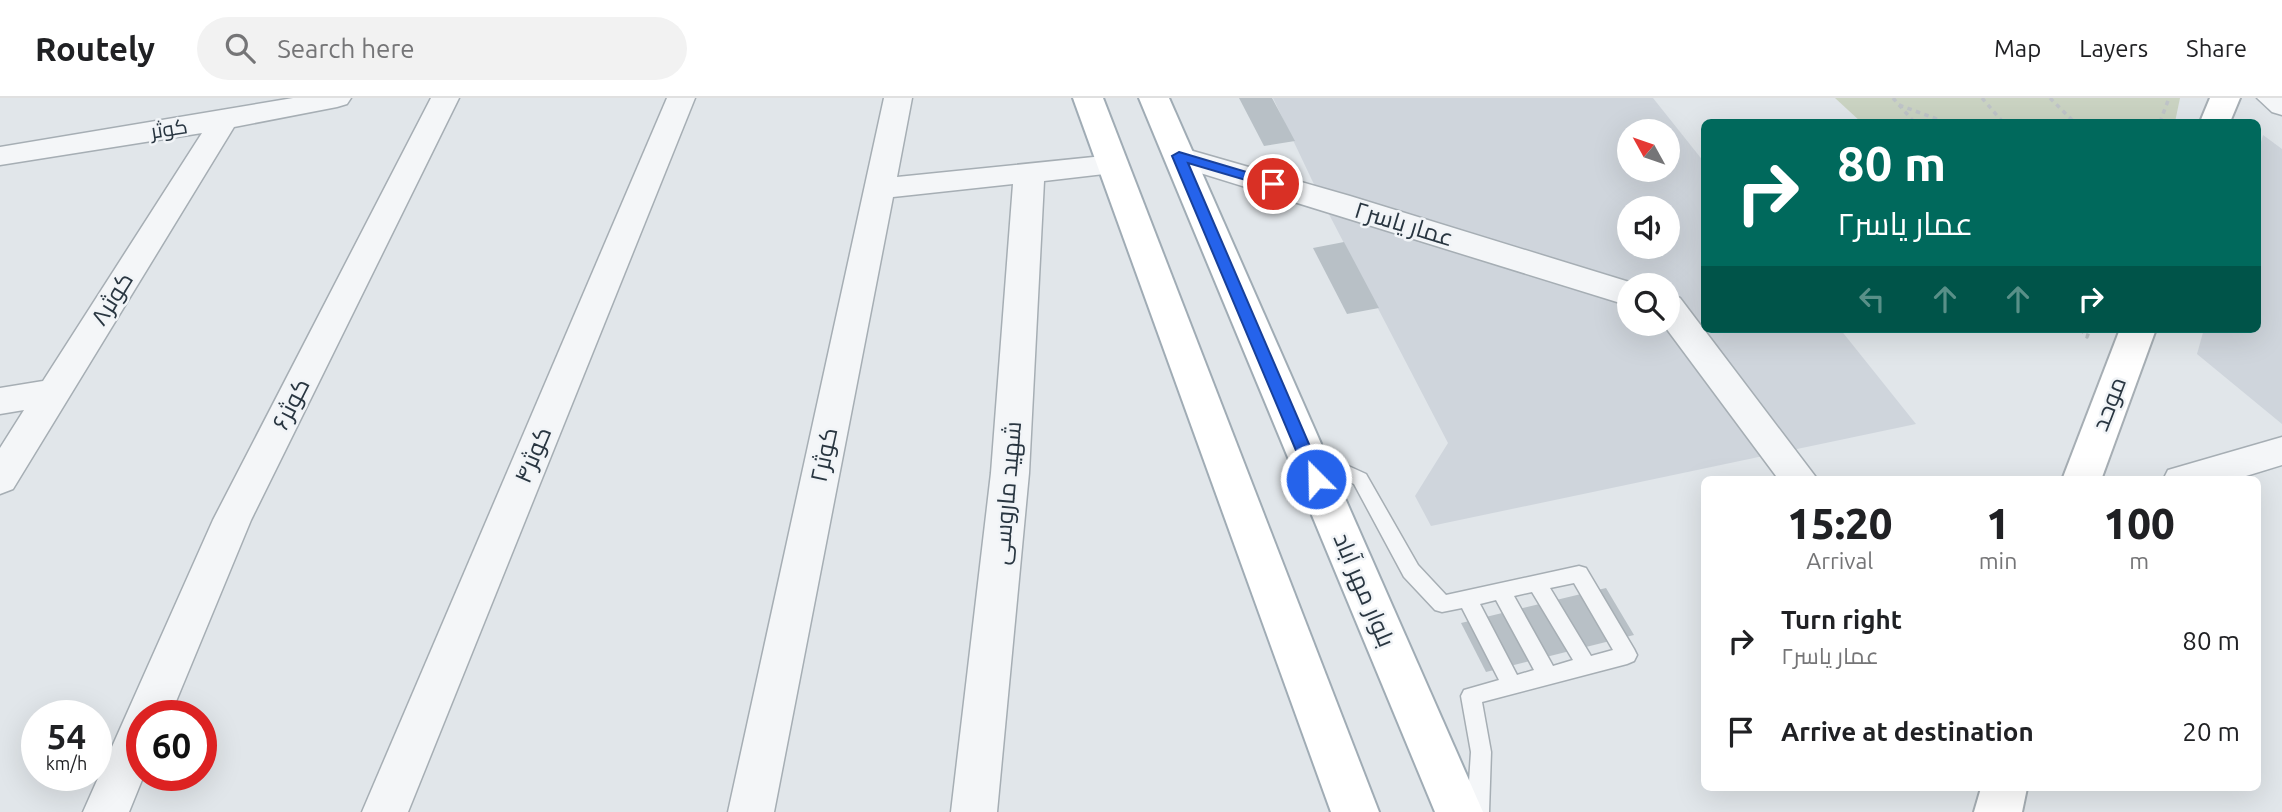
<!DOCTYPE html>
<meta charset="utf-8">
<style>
:root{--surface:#fff;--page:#f2f2f2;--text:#202124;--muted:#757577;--line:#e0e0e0}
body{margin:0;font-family:Ubuntu,Cairo,sans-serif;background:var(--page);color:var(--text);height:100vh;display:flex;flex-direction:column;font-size:26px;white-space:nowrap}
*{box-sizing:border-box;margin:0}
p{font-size:23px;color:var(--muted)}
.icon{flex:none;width:38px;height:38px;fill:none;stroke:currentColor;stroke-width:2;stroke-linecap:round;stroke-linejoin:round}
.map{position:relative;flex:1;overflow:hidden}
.drawer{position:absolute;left:1701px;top:378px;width:560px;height:315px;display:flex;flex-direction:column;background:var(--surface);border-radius:10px;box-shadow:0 7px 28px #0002}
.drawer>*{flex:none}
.banner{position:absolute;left:1701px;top:21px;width:560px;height:214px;border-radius:10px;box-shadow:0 7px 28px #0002;background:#00695c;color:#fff;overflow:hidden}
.needle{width:46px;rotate:310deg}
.tools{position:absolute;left:1617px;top:21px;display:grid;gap:14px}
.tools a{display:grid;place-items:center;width:63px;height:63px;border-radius:50%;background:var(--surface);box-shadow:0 7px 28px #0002;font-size:35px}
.speed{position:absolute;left:21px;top:602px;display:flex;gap:14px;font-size:35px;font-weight:700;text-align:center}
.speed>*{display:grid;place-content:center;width:91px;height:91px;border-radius:50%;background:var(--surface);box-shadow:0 7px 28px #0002;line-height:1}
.speed small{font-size:18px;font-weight:400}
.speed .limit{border:10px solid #d22;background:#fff;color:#111}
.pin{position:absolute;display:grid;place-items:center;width:60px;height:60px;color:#fff;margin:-30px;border:4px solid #fff;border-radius:50%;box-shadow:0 2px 7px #0007}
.me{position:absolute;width:77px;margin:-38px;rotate:337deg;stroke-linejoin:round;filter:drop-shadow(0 0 5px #0008)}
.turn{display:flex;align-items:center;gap:24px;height:147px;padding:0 21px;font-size:32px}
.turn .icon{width:91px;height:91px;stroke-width:2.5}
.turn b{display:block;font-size:49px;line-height:60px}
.lanes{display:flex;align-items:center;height:66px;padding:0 21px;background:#0003;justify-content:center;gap:35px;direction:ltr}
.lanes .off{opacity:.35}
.eta{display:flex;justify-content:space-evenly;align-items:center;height:119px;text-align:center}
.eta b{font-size:42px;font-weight:800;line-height:49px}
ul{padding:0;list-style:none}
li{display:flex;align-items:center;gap:21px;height:91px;padding:0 21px}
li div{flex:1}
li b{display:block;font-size:26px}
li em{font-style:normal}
header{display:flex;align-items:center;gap:42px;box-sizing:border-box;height:98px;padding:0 35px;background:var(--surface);border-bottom:2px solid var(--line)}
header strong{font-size:33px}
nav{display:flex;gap:38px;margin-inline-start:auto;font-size:24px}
.search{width:490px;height:63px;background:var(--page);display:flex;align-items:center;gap:18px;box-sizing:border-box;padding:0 24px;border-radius:38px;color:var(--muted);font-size:26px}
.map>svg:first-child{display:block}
</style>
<header>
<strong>Routely</strong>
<div class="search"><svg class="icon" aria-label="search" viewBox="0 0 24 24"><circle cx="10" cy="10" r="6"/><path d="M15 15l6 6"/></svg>Search here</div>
<nav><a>Map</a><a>Layers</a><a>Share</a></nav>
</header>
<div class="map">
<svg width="2282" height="714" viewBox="0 0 2282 714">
<rect width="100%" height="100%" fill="#e1e6ea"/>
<g fill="#cfd5dc" fill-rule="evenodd">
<path d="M1273,0H1653L1704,64V231H1840L1916,326L1431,428L1415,398L1448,345L1320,99ZM1629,33H1668V72H1629ZM1629,110H1668V149H1629ZM1629,187H1668V226H1629Z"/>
<polygon points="2263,37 2282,51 2282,326 2197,256 2204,231 2258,231 2258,55"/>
</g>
<polygon fill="#cad3c2" points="1835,0 2180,0 2175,24 1861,24"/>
<g fill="#b8c0c6">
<polygon points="1239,0 1272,0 1295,43 1264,48"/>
<polygon points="1344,144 1379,210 1347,216 1313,150"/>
<polygon points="1606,490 1634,537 1486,574 1461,525"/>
</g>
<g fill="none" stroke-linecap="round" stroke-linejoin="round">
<defs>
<path id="lane" d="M1311,351L1366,376L1418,467L1446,497L1579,468L1586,470L1634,551L1637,557L1634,563L1627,566L1482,604L1491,654L1489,714H1467L1471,654L1461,598L1464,592L1499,582L1462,510L1442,514L1435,512L1404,479L1354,386L1305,363L1302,358L1305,353ZM1574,485L1613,552L1591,558L1550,490ZM1532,494L1573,562L1553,568L1514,498ZM1496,502L1534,572L1517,577L1480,506Z"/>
<g id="street">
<polygon points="293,0 351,0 347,6 337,9 234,29 13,391 0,396 0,350 24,312 0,316 0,290 43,283 202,35 0,67 0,49"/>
<polygon points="431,0 459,0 251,422 170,618 142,618 142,677 144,677 129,714 83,714 213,422"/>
<polygon points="667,0 695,0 408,714 362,714"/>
<polygon points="884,0 912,0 897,79 1113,57 1124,59 1128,66 1124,73 1113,75 1044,83 1029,375 997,714 951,714 991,375 1013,86 893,99 774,714 728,714"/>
<polygon points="2257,0 2282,0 2282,17 2272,14"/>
<polygon points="1179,49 1350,98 1639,187 1629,187 1629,207 1617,204 1168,65 1164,58 1168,51"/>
<polygon points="1668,196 1680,200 1818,382 1779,382 1663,226 1668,226"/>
<polygon points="2282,339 2282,367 2233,382 2163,382 2168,372"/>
</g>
<g id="secondary">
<polygon points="2210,0 2240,0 2230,24 2200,24"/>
<polygon points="2120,231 2156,231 2101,382 2062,382"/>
<polygon points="1981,690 2027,690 2022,714 1974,714"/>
</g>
<g id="primary">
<polygon points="1073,0 1103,0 1379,714 1331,714"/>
<polygon points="1139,0 1169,0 1483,714 1435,714"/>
</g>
</defs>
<use href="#lane" stroke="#a6aeb4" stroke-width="3"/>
<use href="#street" stroke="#a6aeb4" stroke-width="3"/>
<use href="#secondary" stroke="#a6aeb4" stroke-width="4"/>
<use href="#primary" stroke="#a0acb5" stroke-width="4"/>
<g stroke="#bfc4c8" stroke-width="3.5" stroke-dasharray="4.5 4.5" stroke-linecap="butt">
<polyline points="1893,0 1914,24"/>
<polyline points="1982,0 2001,22"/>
<polyline points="2050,0 2074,24"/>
<polyline points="1899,7 1945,24"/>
<polyline points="1990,24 2029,24"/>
<polyline points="2160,24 2169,0"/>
<polyline points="2081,231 2087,239 2090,231"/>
</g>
<use href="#lane" fill="#f4f6f8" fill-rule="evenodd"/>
<use href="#street" fill="#f4f6f8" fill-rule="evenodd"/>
<use href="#secondary" fill="#fff" fill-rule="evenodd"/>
<use href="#primary" fill="#fff" fill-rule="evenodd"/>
</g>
<polygon fill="#2563eb" stroke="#184099" stroke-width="2" points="1179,54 1277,83 1279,86 1273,90 1188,65 1324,381 1322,385 1316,387 1308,381 1172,58"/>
<g text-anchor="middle" stroke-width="5" stroke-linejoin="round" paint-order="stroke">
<g font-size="21" fill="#293641" stroke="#f1f4f7">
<text transform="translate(169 31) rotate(-9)" y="7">کوثر</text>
</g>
<g font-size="24" fill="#293641" stroke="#f1f4f7">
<text transform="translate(1404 126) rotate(17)" y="8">عمار یاسر۲</text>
<text transform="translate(112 201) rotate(-58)" y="8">کوثر۸</text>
<text transform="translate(291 306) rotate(-63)" y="8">کوثر۶</text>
<text transform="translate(2109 306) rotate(-69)" y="8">موحد</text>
<text transform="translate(533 357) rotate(-67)" y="8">کوثر۴</text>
<text transform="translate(824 357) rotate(-78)" y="8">کوثر۲</text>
<text transform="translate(1007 395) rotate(-85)" y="8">شهید ماروسی</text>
<text transform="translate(1364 492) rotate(67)" y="8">بلوار مهر آباد</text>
</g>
</g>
</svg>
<div class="tools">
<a><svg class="needle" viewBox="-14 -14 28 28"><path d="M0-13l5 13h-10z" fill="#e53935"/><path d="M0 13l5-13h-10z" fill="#757577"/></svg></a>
<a><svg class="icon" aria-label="sound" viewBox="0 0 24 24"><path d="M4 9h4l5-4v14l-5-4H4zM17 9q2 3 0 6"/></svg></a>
<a><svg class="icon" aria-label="search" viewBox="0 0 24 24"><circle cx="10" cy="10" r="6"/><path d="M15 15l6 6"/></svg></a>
</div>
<div class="speed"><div>54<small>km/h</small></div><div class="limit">60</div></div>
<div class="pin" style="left:1273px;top:86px;background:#d93025"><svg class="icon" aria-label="arrive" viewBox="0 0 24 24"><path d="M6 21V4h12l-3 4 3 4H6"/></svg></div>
<svg class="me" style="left:1316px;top:381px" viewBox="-20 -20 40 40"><circle r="17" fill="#2563eb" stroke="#fff" stroke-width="3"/><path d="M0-11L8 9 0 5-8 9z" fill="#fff"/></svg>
<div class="banner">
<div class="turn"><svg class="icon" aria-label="right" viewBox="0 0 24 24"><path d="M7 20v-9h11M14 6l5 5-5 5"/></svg><div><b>80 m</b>عمار یاسر۲</div></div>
<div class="lanes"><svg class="icon off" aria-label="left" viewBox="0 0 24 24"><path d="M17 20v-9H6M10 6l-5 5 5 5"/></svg><svg class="icon off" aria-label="ahead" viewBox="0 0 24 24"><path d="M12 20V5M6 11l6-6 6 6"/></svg><svg class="icon off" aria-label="ahead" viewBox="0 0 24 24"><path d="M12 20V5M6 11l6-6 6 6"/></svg><svg class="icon" aria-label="right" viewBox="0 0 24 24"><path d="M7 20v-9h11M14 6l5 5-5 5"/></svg></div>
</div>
<section class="drawer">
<div class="eta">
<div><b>15:20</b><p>Arrival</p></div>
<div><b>1</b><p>min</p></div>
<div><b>100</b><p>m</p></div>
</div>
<ul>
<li><svg class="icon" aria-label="right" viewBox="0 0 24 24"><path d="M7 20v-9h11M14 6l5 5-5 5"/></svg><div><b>Turn right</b><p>عمار یاسر۲</p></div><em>80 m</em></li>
<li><svg class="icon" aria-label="arrive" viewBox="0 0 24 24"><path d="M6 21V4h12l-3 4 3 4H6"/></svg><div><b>Arrive at destination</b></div><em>20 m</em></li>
</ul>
</section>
</div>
